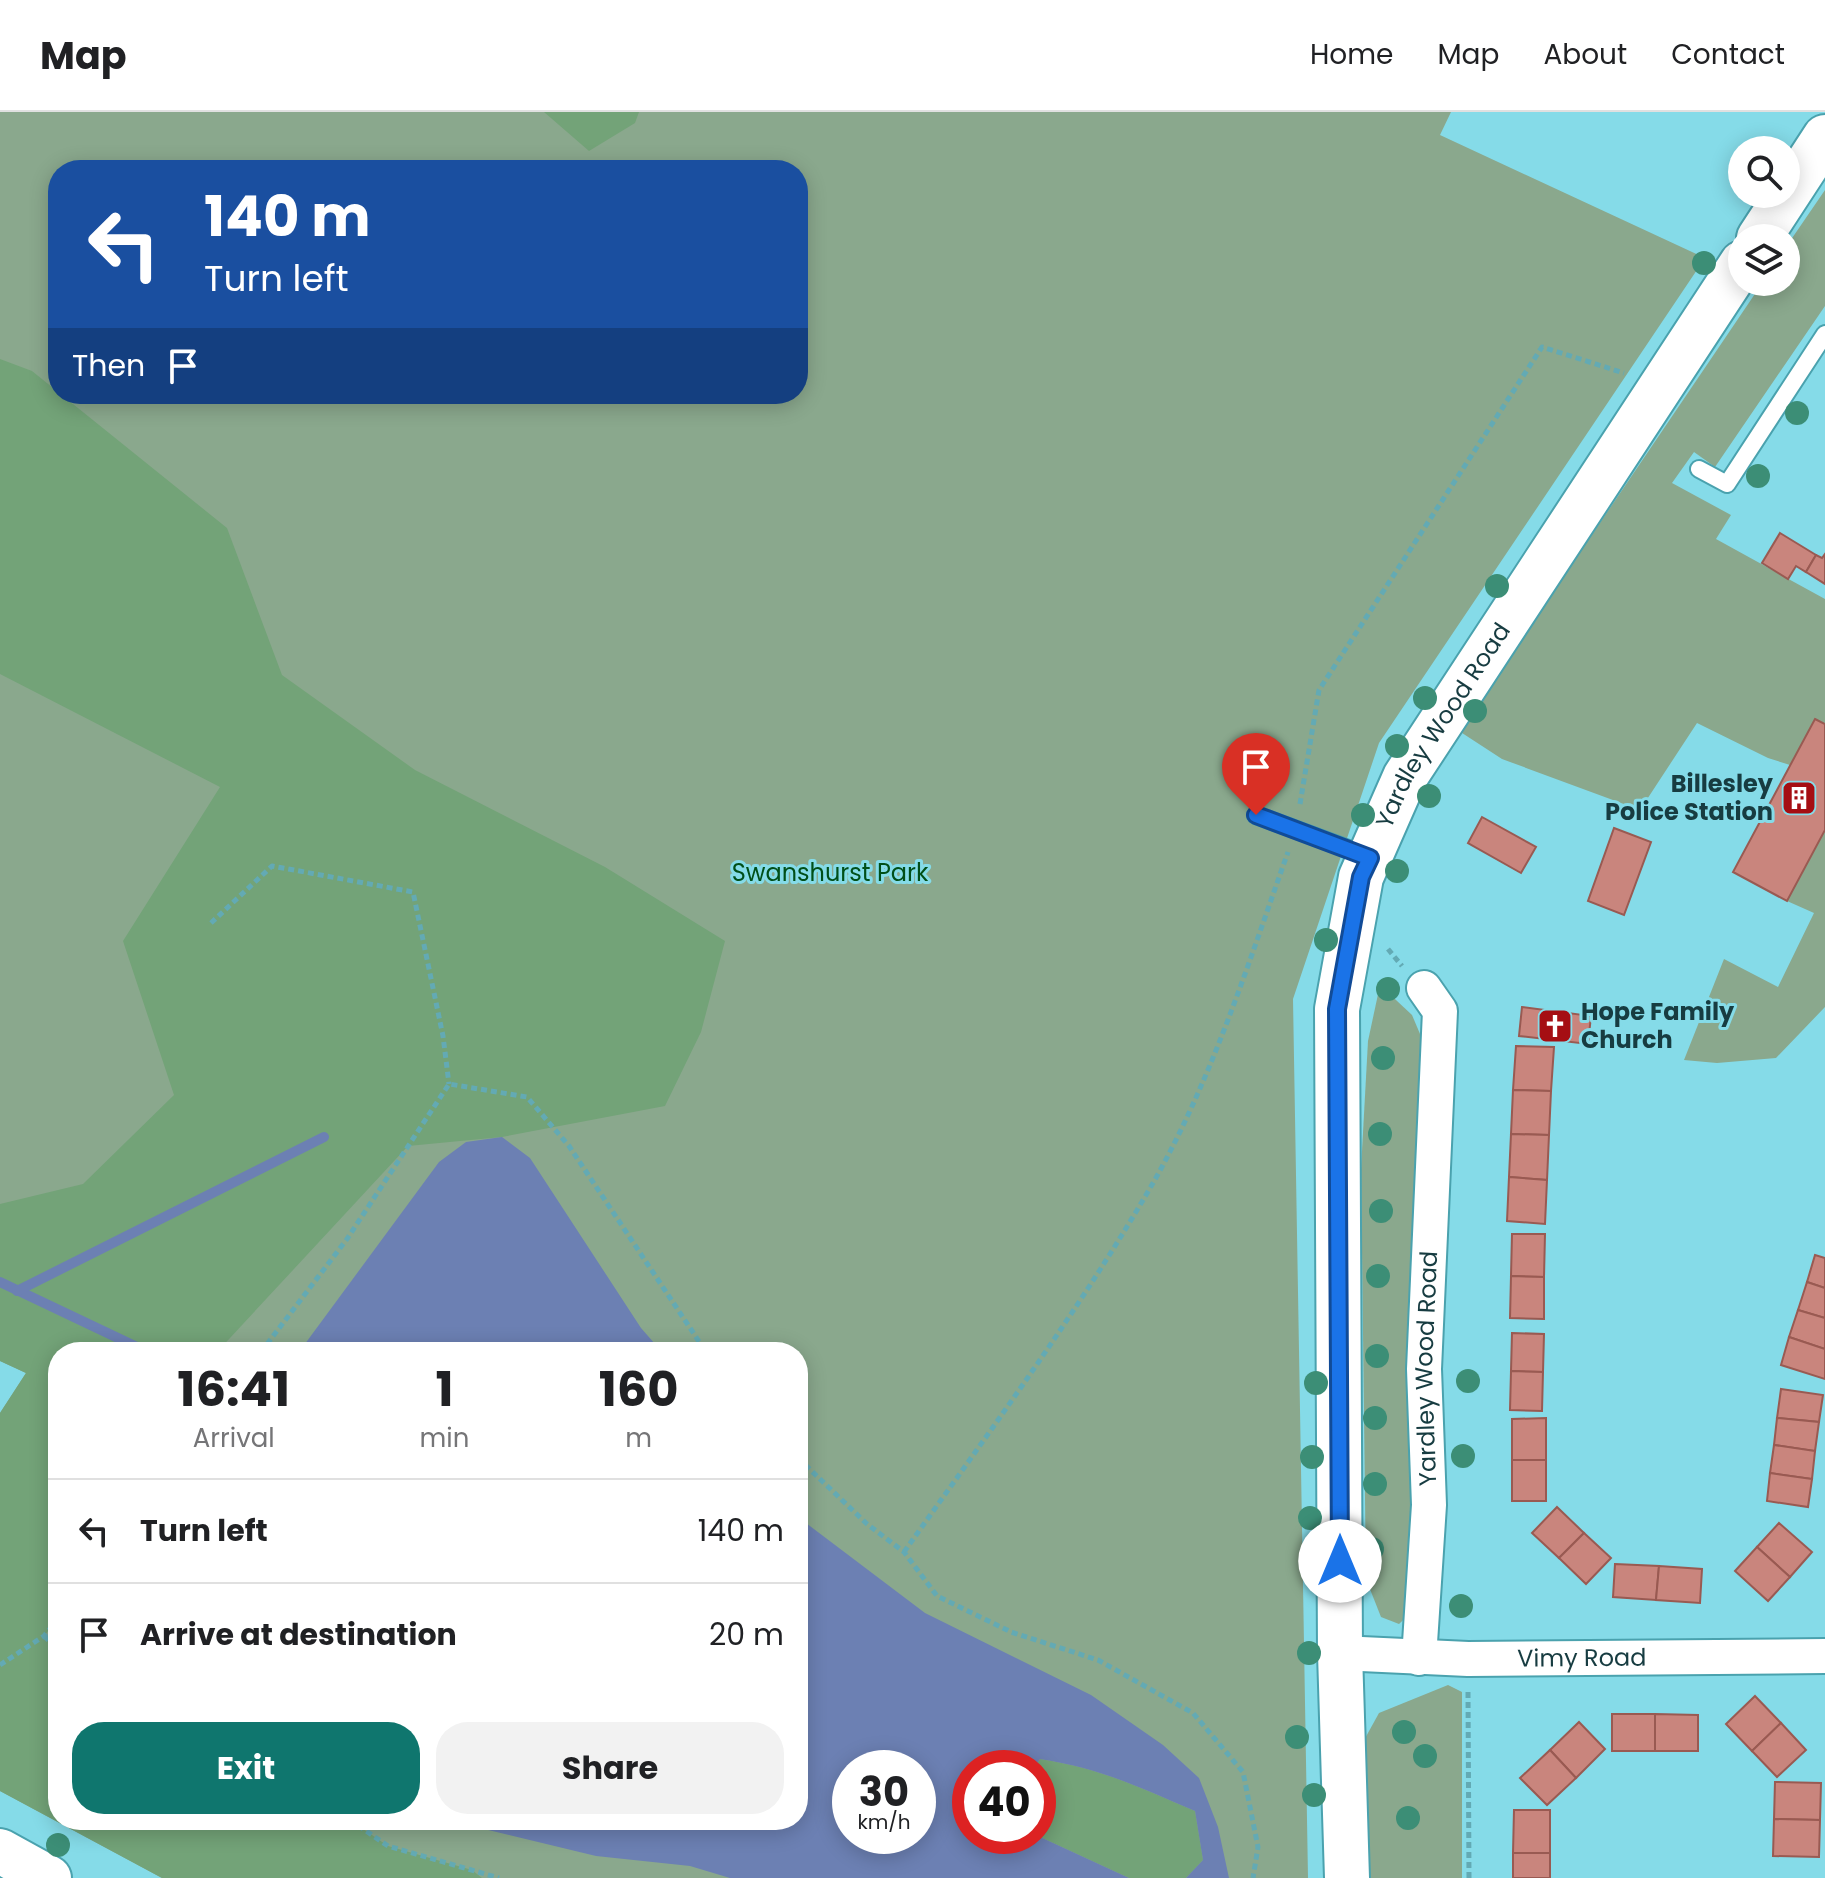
<!DOCTYPE html>
<style>
:root{--surface:#fff;--page:#f2f2f2;--text:#202124;--muted:#757577;--line:#e0e0e0;--accent:#0f766e}
body{margin:0;font-family:Poppins,sans-serif;background:var(--page);color:var(--text);height:100vh;display:flex;flex-direction:column;font-size:30px;white-space:nowrap}
*{box-sizing:border-box;margin:0}
p{font-size:26px;color:var(--muted)}
.icon{flex:none;width:44px;height:44px;fill:none;stroke:currentColor;stroke-width:2;stroke-linecap:round;stroke-linejoin:round}
.map{position:relative;flex:1;overflow:hidden}
.drawer{position:absolute;left:48px;top:1230px;width:760px;height:488px;display:flex;flex-direction:column;background:var(--surface);border-radius:32px;box-shadow:0 4px 20px #0003}
.drawer>*{flex:none}
.top-card{position:absolute;left:48px;top:48px;width:760px;height:244px;border-radius:32px;box-shadow:0 4px 20px #0003;background:#1a4fa0;color:#fff;overflow:hidden}
.tools{position:absolute;left:1728px;top:24px;display:grid;gap:16px}
.tools a{display:grid;place-items:center;width:72px;height:72px;border-radius:50%;background:var(--surface);box-shadow:0 4px 20px #0003;font-size:40px}
.speed{position:absolute;left:832px;top:1638px;display:flex;gap:16px;font-size:40px;font-weight:700;text-align:center}
.speed>*{display:grid;place-content:center;width:104px;height:104px;border-radius:50%;background:var(--surface);box-shadow:0 4px 20px #0003;line-height:1}
.speed small{font-size:20px;font-weight:400}
.speed .limit{border:12px solid #d22;background:#fff;color:#111}
.pin{position:absolute;display:grid;place-items:center;width:68px;height:68px;color:#fff;margin:-82px -34px;border-radius:50% 50% 50% 0;rotate:-45deg;box-shadow:0 0 8px #0007}
.pin .icon{rotate:45deg}
.me{position:absolute;width:88px;margin:-44px;rotate:0deg;stroke-linejoin:round;filter:drop-shadow(0 0 6px #0008)}
.turn{display:flex;align-items:center;gap:28px;height:168px;padding:0 24px;font-size:36px}
.turn .icon{width:104px;height:104px;stroke-width:2.5}
.turn b{display:block;font-size:56px;line-height:68px}
.then{display:flex;align-items:center;height:76px;padding:0 24px;background:#0003;gap:16px;font-size:30px}
.eta{display:flex;justify-content:space-evenly;align-items:center;height:136px;text-align:center}
.eta b{font-size:48px;font-weight:700;line-height:56px}
.button{display:flex;gap:16px;margin-top:auto;padding:16px 24px}
.button a{flex:1;height:92px;border-radius:32px;background:var(--accent);color:#fff;font-size:32px;font-weight:700;line-height:92px;text-align:center}
.button a+a{background:var(--page);color:var(--text)}
ul{padding:0;list-style:none}
li{display:flex;align-items:center;gap:24px;height:104px;padding:0 24px;border-top:2px solid var(--line)}
li div{flex:1}
li b{display:block;font-size:30px}
li em{font-style:normal}
header{display:flex;align-items:center;gap:48px;box-sizing:border-box;height:112px;padding:0 40px;background:var(--surface);border-bottom:2px solid var(--line)}
header strong{font-size:38px}
nav{display:flex;gap:44px;margin-inline-start:auto;font-size:28px}
.map>svg:first-child{display:block}
</style>
<header>
<strong>Map</strong>
<nav><a>Home</a><a>Map</a><a>About</a><a>Contact</a></nav>
</header>
<div class="map">
<svg width="1825" height="1766" viewBox="0 0 1825 1766">
<rect width="100%" height="100%" fill="#85dbe8"/>
<g fill="#8aa88d" fill-rule="evenodd">
<path d="M0,0H1451L1440,23L1705,146L1379,631L1293,887L1308,1766H162L0,1679V1301L26,1261L0,1249ZM58,58H798V282H58ZM58,1240H798V1708H58ZM850,1656H918V1724H850ZM970,1656H1038V1724H970Z"/>
<polygon points="1825,78 1825,194 1715,355 1694,340 1672,371 1731,403 1716,427 1825,487 1825,612 1815,607 1790,653 1768,646 1697,611 1640,698 1502,647 1459,619 1763,170 1786,170 1786,135"/>
<polygon points="1825,718 1825,895 1776,946 1717,951 1684,948 1724,847 1778,875 1814,801 1787,789"/>
<polygon points="1380,873 1412,903 1431,948 1415,1497 1399,1512 1381,1505 1366,1467 1361,1057 1368,929"/>
<polygon points="1448,1573 1462,1580 1462,1766 1364,1766 1363,1630 1379,1601"/>
</g>
<g fill="#73a378">
<polygon points="544,0 639,0 635,11 589,39"/>
<polygon points="0,247 32,259 227,416 282,563 415,658 605,755 725,829 701,920 665,994 502,1025 408,1034 217,1240 58,1240 58,1507 44,1524 58,1537 58,1708 350,1708 388,1734 472,1758 482,1766 162,1766 0,1679 0,1301 26,1261 0,1249 0,1092 83,1072 174,983 123,829 220,675 0,562"/>
<path d="M1040,1647C1103,1657 1138,1675 1195,1699L1203,1748L1186,1766H1129L1038,1724V1656H1034Z"/>
</g>
<g fill="#6c80b3" fill-rule="evenodd">
<polygon points="502,1025 530,1046 641,1216 662,1240 299,1240 439,1050 466,1030"/>
<path d="M798,1405L925,1501L1091,1583L1163,1633L1199,1666L1218,1715L1229,1766H1186L1203,1748L1195,1699C1138,1675 1103,1657 1040,1647L1034,1656H970V1724H1038L1129,1766H730L690,1754L596,1744L447,1708H798ZM850,1656H918V1724H850Z"/>
</g>
<g fill="none" stroke-linecap="round" stroke-linejoin="round">
<g stroke="#6c80b3" stroke-width="10">
<polyline points="0,1170 139,1236"/>
<polyline points="17,1179 324,1025"/>
</g>
</g>
<g fill="#c9857d" stroke="#995a52" stroke-width="2">
<polygon points="1780,421 1816,443 1806,460 1796,454 1788,467 1762,451"/>
<polygon points="1825,442 1825,472 1806,460 1816,443 1822,446"/>
<polygon points="1815,607 1825,612 1825,718 1787,789 1733,760"/>
<polygon points="1482,705 1536,735 1521,761 1468,731"/>
<polygon points="1614,716 1651,730 1624,803 1588,789"/>
<polygon points="1522,895 1591,904 1588,932 1519,924"/>
<polygon points="1516,934 1554,935 1551,979 1513,978"/>
<polygon points="1513,978 1551,979 1549,1023 1511,1022"/>
<polygon points="1511,1022 1549,1023 1547,1068 1509,1065"/>
<polygon points="1509,1065 1547,1068 1545,1112 1507,1109"/>
<polygon points="1512,1122 1545,1122 1544,1165 1511,1164"/>
<polygon points="1815,1143 1825,1146 1825,1176 1807,1170"/>
<polygon points="1511,1164 1544,1165 1544,1207 1510,1206"/>
<polygon points="1807,1170 1825,1176 1825,1206 1798,1198"/>
<polygon points="1798,1198 1825,1206 1825,1237 1789,1225"/>
<polygon points="1512,1221 1544,1222 1543,1260 1511,1259"/>
<polygon points="1789,1225 1825,1237 1825,1267 1781,1253"/>
<polygon points="1511,1259 1543,1260 1542,1299 1510,1298"/>
<polygon points="1781,1277 1823,1283 1819,1310 1777,1306"/>
<polygon points="1546,1306 1546,1348 1512,1348 1512,1307"/>
<polygon points="1777,1306 1819,1310 1815,1339 1774,1333"/>
<polygon points="1774,1333 1815,1339 1812,1367 1770,1361"/>
<rect x="1512" y="1348" width="34" height="41"/>
<polygon points="1770,1361 1812,1367 1808,1395 1767,1389"/>
<polygon points="1557,1395 1584,1421 1559,1446 1532,1421"/>
<polygon points="1779,1411 1812,1440 1790,1465 1757,1435"/>
<polygon points="1584,1421 1611,1446 1586,1472 1559,1446"/>
<polygon points="1757,1435 1790,1465 1768,1489 1735,1459"/>
<polygon points="1615,1452 1659,1454 1656,1488 1613,1485"/>
<polygon points="1659,1454 1702,1457 1700,1491 1656,1488"/>
<polygon points="1755,1584 1781,1611 1752,1639 1726,1612"/>
<rect x="1612" y="1602" width="43" height="37"/>
<polygon points="1655,1602 1698,1603 1698,1639 1655,1639"/>
<polygon points="1579,1610 1605,1637 1576,1666 1550,1638"/>
<polygon points="1781,1611 1806,1638 1777,1665 1752,1639"/>
<polygon points="1550,1638 1576,1666 1547,1693 1520,1666"/>
<polygon points="1775,1670 1821,1671 1820,1708 1774,1707"/>
<polygon points="1514,1698 1550,1698 1550,1741 1513,1741"/>
<polygon points="1774,1707 1820,1708 1819,1745 1773,1744"/>
<rect x="1513" y="1741" width="37" height="25"/>
</g>
<g fill="none" stroke-linecap="round" stroke-linejoin="round">
<defs>
<g id="lane">
<polyline points="1699,357 1727,372 1825,222"/>
<polyline points="1256,703 1367,744"/>
</g>
<g id="street">
<path id="s1" d="M1340,1541L1468,1547L1825,1544"/>
<path id="s2" d="M1419,1546L1429,1393L1424,1257L1440,899L1424,876"/>
</g>
<g id="secondary">
<polyline points="1759,126 1825,25"/>
<polyline points="0,1739 49,1766"/>
<path id="s3" d="M1347,1766L1340,1541L1337,897L1361,765L1405,665L1742,151"/>
</g>
</defs>
<use href="#lane" stroke="#4aa2ae" stroke-width="20"/>
<use href="#street" stroke="#4aa2ae" stroke-width="38"/>
<use href="#secondary" stroke="#4aa2ae" stroke-width="48"/>
<g stroke="#63aab4" stroke-width="5" stroke-dasharray="6 4" stroke-linecap="butt">
<polyline points="1300,692 1319,578 1542,235 1624,261"/>
<polyline points="211,811 272,754 413,780 443,924 449,972"/>
<polyline points="1388,837 1402,854"/>
<polyline points="261,1240 347,1127 449,972 527,985 569,1034 706,1240"/>
<polyline points="798,1346 867,1412 904,1440 937,1484 1011,1520 1098,1548 1193,1601 1243,1660 1258,1735 1253,1766"/>
<path d="M904,1440C987,1323 1073,1207 1146,1083C1209,977 1247,855 1288,740"/>
<polyline points="44,1524 58,1537"/>
<polyline points="0,1553 44,1524 58,1507"/>
<polyline points="1468,1580 1469,1766"/>
<polyline points="350,1708 388,1734 499,1766"/>
</g>
<use href="#lane" stroke="#fff" stroke-width="16"/>
<use href="#street" stroke="#fff" stroke-width="34"/>
<use href="#secondary" stroke="#fff" stroke-width="44"/>
</g>
<g fill="#3c8e76">
<circle cx="1704" cy="151" r="12"/>
<circle cx="1797" cy="301" r="12"/>
<circle cx="1758" cy="364" r="12"/>
<circle cx="1497" cy="474" r="12"/>
<circle cx="1425" cy="586" r="12"/>
<circle cx="1475" cy="599" r="12"/>
<circle cx="1397" cy="634" r="12"/>
<circle cx="1429" cy="684" r="12"/>
<circle cx="1363" cy="703" r="12"/>
<circle cx="1397" cy="759" r="12"/>
<circle cx="1326" cy="828" r="12"/>
<circle cx="1388" cy="877" r="12"/>
<circle cx="1383" cy="946" r="12"/>
<circle cx="1380" cy="1022" r="12"/>
<circle cx="1381" cy="1099" r="12"/>
<circle cx="1378" cy="1164" r="12"/>
<circle cx="1377" cy="1244" r="12"/>
<circle cx="1468" cy="1269" r="12"/>
<circle cx="1316" cy="1271" r="12"/>
<circle cx="1375" cy="1306" r="12"/>
<circle cx="1463" cy="1344" r="12"/>
<circle cx="1312" cy="1345" r="12"/>
<circle cx="1375" cy="1372" r="12"/>
<circle cx="1310" cy="1406" r="12"/>
<circle cx="1372" cy="1437" r="12"/>
<circle cx="1461" cy="1494" r="12"/>
<circle cx="1309" cy="1541" r="12"/>
<circle cx="1404" cy="1620" r="12"/>
<circle cx="1297" cy="1625" r="12"/>
<circle cx="1425" cy="1644" r="12"/>
<circle cx="1314" cy="1683" r="12"/>
<circle cx="1408" cy="1706" r="12"/>
<circle cx="58" cy="1733" r="12"/>
</g>
<g fill="none" stroke-linecap="round" stroke-linejoin="round">
<defs>
<polyline id="route" points="1256,703 1370,746 1361,765 1337,897 1340,1449"/>
</defs>
<use href="#route" stroke="#114b97" stroke-width="20"/>
<use href="#route" stroke="#1a73e8" stroke-width="14"/>
</g>
<defs>
<symbol id="building-square" viewBox="-11 -11 22 22"><rect x="-9" y="-9" width="18" height="18" rx="4" fill="#a50e13" stroke="#85dbe8"/><path d="M-4-6H4V6H1V3H-1V6H-4ZM-2.5-4.3h1.7v1.8h-1.7ZM.8-4.3h1.7v1.8H.8ZM-2.5-1h1.7V.8h-1.7ZM.8-1h1.7V.8H.8Z" fill="#fff"/></symbol>
<symbol id="church-square" viewBox="-11 -11 22 22"><rect x="-9" y="-9" width="18" height="18" rx="4" fill="#a50e13" stroke="#85dbe8"/><path d="M-1.2-6h2.4v3.5h3.3v2.4h-3.3V6h-2.4V-.1h-3.3v-2.4h3.3Z" fill="#fff"/></symbol>
</defs>
<g fill-rule="evenodd">
<use href="#building-square" x="1779" y="666" width="40" height="40"/>
<use href="#church-square" x="1535" y="894" width="40" height="40"/>
</g>
<g text-anchor="middle" stroke-width="6" stroke-linejoin="round" paint-order="stroke">
<g font-size="24" fill="#173c41" stroke="#85dbe8">
<text dy="8" stroke="none"><textPath href="#s3" startOffset="1176">Yardley Wood Road</textPath></text>
<text dy="8" stroke="none"><textPath href="#s2" startOffset="290">Yardley Wood Road</textPath></text>
<text dy="8" stroke="none"><textPath href="#s1" startOffset="242">Vimy Road</textPath></text>
</g>
<g font-size="24" font-weight="bold" fill="#173c41" stroke="#85dbe8" text-anchor="end">
<text x="1773" y="680">Billesley<tspan x="1773" dy="28">Police Station</tspan></text>
<text x="1581" y="908" text-anchor="start">Hope Family<tspan x="1581" dy="28">Church</tspan></text>
</g>
<g font-size="24" fill="#004f18" stroke="#85dbe8">
<text x="830" y="769">Swanshurst Park</text>
</g>
</g>
</svg>
<div class="tools">
<a><svg class="icon" aria-label="search" viewBox="0 0 24 24"><circle cx="10" cy="10" r="6"/><path d="M15 15l6 6"/></svg></a>
<a><svg class="icon" aria-label="layers" viewBox="0 0 24 24"><path d="M12 4l9 5-9 5-9-5zM3 14l9 5 9-5"/></svg></a>
</div>
<div class="speed"><div>30<small>km/h</small></div><div class="limit">40</div></div>
<div class="pin" style="left:1256px;top:703px;background:#d93025"><svg class="icon" aria-label="arrive" viewBox="0 0 24 24"><path d="M6 21V4h12l-3 4 3 4H6"/></svg></div>
<svg class="me" style="left:1340px;top:1449px" viewBox="-20 -20 40 40"><circle r="19" fill="#fff"/><path d="M0-13L10 11 0 6-10 11z" fill="#1a73e8"/></svg>
<div class="top-card">
<div class="turn"><svg class="icon" aria-label="left" viewBox="0 0 24 24"><path d="M17 20v-9H6M10 6l-5 5 5 5"/></svg><div><b>140 m</b>Turn left</div></div>
<div class="then">Then<svg class="icon" aria-label="arrive" viewBox="0 0 24 24"><path d="M6 21V4h12l-3 4 3 4H6"/></svg></div>
</div>
<section class="drawer">
<div class="eta">
<div><b>16:41</b><p>Arrival</p></div>
<div><b>1</b><p>min</p></div>
<div><b>160</b><p>m</p></div>
</div>
<ul>
<li><svg class="icon" aria-label="left" viewBox="0 0 24 24"><path d="M17 20v-9H6M10 6l-5 5 5 5"/></svg><div><b>Turn left</b></div><em>140 m</em></li>
<li><svg class="icon" aria-label="arrive" viewBox="0 0 24 24"><path d="M6 21V4h12l-3 4 3 4H6"/></svg><div><b>Arrive at destination</b></div><em>20 m</em></li>
</ul>
<div class="button"><a>Exit</a><a>Share</a></div>
</section>
</div>
